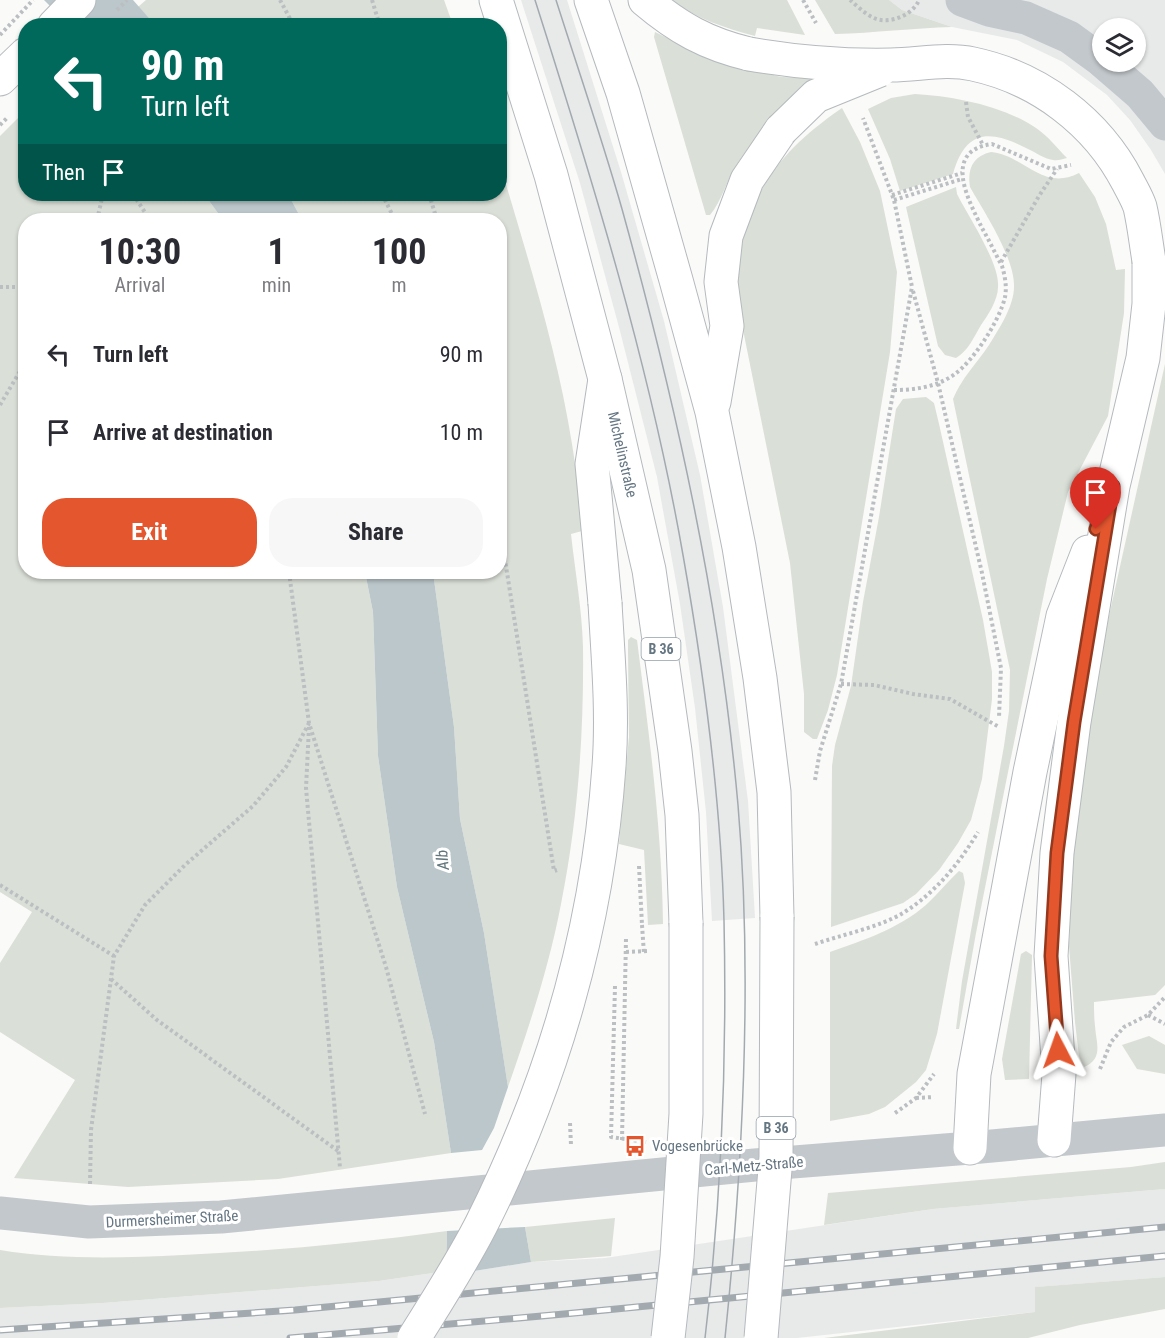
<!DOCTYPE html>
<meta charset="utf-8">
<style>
:root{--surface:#fff;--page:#f7f7f7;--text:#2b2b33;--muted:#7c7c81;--accent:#e4572e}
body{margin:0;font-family:"Roboto Condensed",sans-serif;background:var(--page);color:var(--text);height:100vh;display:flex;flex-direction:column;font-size:22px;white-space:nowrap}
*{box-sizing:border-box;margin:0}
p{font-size:20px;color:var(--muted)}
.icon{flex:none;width:33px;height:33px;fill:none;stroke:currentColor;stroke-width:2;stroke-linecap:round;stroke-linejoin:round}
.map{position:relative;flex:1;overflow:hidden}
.sheet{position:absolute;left:18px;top:213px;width:489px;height:366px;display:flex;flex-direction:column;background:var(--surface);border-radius:24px;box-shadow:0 2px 4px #0004}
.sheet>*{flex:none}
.guide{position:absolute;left:18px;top:18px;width:489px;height:183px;border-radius:24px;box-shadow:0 2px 4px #0004;background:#00695c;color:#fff;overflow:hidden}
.fabs{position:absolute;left:1092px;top:18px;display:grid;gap:12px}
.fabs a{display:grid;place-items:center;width:54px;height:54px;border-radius:50%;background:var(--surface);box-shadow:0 2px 4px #0004;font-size:30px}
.pin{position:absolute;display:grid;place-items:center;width:51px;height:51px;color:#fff;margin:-62px -26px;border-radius:50% 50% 50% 0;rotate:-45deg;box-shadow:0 0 6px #0007}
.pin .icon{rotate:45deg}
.me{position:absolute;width:66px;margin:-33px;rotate:356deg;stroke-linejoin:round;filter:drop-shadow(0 0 4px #0008)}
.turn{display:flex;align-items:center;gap:21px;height:126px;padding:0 24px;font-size:27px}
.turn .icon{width:78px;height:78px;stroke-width:2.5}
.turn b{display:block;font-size:42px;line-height:51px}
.then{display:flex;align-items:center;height:57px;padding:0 24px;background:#0003;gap:12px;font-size:22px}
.eta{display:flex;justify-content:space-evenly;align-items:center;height:102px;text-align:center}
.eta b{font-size:36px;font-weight:700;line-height:42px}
.primary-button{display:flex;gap:12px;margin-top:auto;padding:12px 24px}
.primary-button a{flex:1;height:69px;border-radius:24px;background:var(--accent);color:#fff;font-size:24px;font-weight:700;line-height:69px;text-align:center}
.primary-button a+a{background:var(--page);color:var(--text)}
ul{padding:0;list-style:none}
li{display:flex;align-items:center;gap:18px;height:78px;padding:0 24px}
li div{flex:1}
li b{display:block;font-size:22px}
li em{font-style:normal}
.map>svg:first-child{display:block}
</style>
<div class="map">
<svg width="1165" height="1338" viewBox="0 0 1165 1338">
<rect width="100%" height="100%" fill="#fafaf8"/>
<g fill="#e8e9e9" fill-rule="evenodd">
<polygon points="521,0 567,0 621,172 664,321 700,475 723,607 748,801 755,918 712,921 706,812 695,708 680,604 657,477 620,331 580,183"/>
<path d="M889,0H1165V174L1151,150L1130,120L1107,95L1063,62L1017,40L952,27L902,10ZM1102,28H1136V62H1102Z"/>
<polygon points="1165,1189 1165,1277 1036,1287 1035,1312 797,1338 0,1338 0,1308 103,1303 379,1281 446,1271 474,1271 531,1262 605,1258 933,1209"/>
</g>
<g fill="#dadfd7">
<polygon points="146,0 444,0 453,25 155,25 138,7"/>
<path d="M672,0H787L805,35L757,28L755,36C725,28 697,19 672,0Z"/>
<path d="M815,0H889L902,10L952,27C913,28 874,33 835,34Z"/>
<path d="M655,32C695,52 734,65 777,76C789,79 802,75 813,80C785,107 757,132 736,166C726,181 722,201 710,215H706L654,37Z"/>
<path d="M915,94C953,96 1004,106 1036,128C1048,136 1057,148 1067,158C1062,159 1058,161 1053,160C1044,159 1035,152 1028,149C991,130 966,128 953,174L900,191L890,159L868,109L891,98Z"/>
<path d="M842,108L860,142L880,191L897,272L890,352L837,675L828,710L817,739H813L804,732V694L790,563L736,295C740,207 769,158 842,108Z"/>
<polygon points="25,111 26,194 204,194 223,220 26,220 26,572 365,572 373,612 378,756 397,887 434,1042 451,1153 278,1179 128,1187 14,1178 75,1080 0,1032 0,963 32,912 0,892 0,136"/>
<path d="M991,152C1024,155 1042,192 1079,173L1095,197L1106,224L1116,270L1125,269L1124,313L1108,416L1068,492L1047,579L1004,792L976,933L959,1029H956L962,981L1004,746L1009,711L1010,670L953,399C961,379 977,363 989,345C999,329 1014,306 1014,287C1015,258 984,212 970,187C967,169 973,156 991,152Z"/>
<path d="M500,164C527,256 557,349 572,444C577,473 579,502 582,531L571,534C575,571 582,609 583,647C584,733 578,819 561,904C549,967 529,1027 508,1087L484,933L460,819L454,727L433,572H500V220H302L288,194H500Z"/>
<path d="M956,187L957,194C968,216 1000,263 998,287C998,300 988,315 981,325C974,337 968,351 956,358L945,355L938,346L906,207Z"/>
<path d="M1165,364V985L1155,995L1094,1002C1094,1010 1094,1018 1095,1026C1096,1043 1104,1058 1084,1067L1079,1056L1075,1022L1069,946L1072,860L1083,749L1103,643Z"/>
<polygon points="926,397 934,403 939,424 983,620 992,672 992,699 982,779 971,820 958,843 939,870 916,894 903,903 831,927 832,766 835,745 851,686 863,602 879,517 896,409 903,399"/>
<path d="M631,637L637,640C649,735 662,829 663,924L648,925L644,850L619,844L629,737L628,651V640Z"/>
<path d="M959,871L963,873L965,883L937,1034L926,1070L916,1082L885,1107L869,1114L830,1121V952C864,940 898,929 926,905C938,894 947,882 959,871Z"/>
<polygon points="1026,951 1032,955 1029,1079 1005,1080 1002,1059 1021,954"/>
<polygon points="1149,1036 1165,1045 1165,1074 1137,1069 1122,1045"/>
<polygon points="1165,1162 1165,1189 933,1209 824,1225 828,1193 1131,1167"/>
<polygon points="615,1218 611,1256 531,1262 525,1227"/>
<path d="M447,1231L446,1271L379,1281L103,1303L0,1308V1250C60,1260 122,1258 183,1255C271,1251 360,1243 447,1231Z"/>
<polygon points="1165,1277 1165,1309 1080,1325 1028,1338 824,1338 1035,1312 1035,1287"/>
</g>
<g fill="#bbc7cb">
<polygon points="44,0 133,0 155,25 69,25"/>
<polygon points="204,194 288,194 302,220 223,220"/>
<polygon points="365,572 433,572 454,727 460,819 484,933 508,1087 494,1128 482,1150 451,1153 434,1042 397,887 378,756 373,612"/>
<polygon points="525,1227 531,1262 474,1271 446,1271 447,1231"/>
</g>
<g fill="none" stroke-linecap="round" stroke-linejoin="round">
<defs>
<g id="major">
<path id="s1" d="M496,0L551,175L605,379L649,570L675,751L682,815L686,923"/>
<polyline points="591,0 623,93 676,280 712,412 739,547 760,678 774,792 777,917"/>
<path d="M645,0C678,28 707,44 749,54"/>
<polyline points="54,26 79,0"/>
<polyline points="0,79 26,54"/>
<polyline points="714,402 727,326 721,282 726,236 747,180 781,130"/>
<polyline points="1054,1140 1059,1074 1051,956 1057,853 1074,722 1113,486 1143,358 1149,304 1149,261"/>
<polyline points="970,1148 974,1074 1030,772 1063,616 1088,552"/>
</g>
<polyline id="highway" points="605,603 592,464 605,379"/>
</defs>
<use href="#major" stroke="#b5babe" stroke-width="35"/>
<use href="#highway" stroke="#b4b9bd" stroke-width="35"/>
<g stroke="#bbbfc2" stroke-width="4" stroke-dasharray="3 3" stroke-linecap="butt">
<polyline points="280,0 294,26"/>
<polyline points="372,0 380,26"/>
<polyline points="803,0 816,23"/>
<path d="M850,0C857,6 865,14 874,18C889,25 913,15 919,0"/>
<polyline points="117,10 127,0"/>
<polyline points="966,102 968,117 983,145"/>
<polyline points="0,125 8,117"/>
<polyline points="133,194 150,220"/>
<polyline points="382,194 395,220"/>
<polyline points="429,194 437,220"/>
<polyline points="892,195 962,173"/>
<polyline points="894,200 962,179"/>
<polyline points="97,220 103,194"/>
<polyline points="1001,262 1039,196 1057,169"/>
<polyline points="0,287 26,287"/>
<polyline points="913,291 938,383 982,573 1001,668 999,717"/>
<path d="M894,390C915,390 937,387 955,374C974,360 1000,320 1005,297C1007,287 1005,276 1002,266C995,253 989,240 982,228C969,201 941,151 992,144L1051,169L1071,165"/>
<polyline points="0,405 26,361"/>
<polyline points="500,528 554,871 557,870"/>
<polyline points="289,572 309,723 386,967 425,1114"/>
<polyline points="841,684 874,685 913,694 950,699 999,727"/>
<polyline points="309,727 306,788 340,1168"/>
<polyline points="815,780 820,751 841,684 912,287 894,200 863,118"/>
<polyline points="639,866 642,925"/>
<polyline points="0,885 114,956"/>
<path d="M815,944C841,935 880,927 903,913C935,893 959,864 978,832"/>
<polyline points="626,952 649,951"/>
<polyline points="111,979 157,1020 338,1151"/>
<polyline points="1148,1015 1165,1024"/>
<polyline points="1100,1069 1111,1042 1124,1027 1148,1015 1165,997"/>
<polyline points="916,1098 934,1097"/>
<polyline points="895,1113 916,1098 934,1074"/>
<polyline points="570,1123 571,1145"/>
<polyline points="622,1140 626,938"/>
<polyline points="90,1184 91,1130 114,956 145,905 185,865 253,806 286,767 309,723"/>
</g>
<g stroke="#c3c8cc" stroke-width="33">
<polyline points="962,0 989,10 1026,18 1069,37 1102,61"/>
<polyline points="1103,62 1140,94 1165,124"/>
<polyline points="0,1213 89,1222 221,1217 755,1165 970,1148 1165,1130"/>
</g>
<use href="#major" stroke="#fff" stroke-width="33"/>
<use href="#highway" stroke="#fff" stroke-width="33"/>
<g stroke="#a2aab0" stroke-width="1.5">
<path d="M535,0C593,182 650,366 683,555C704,674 721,800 724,921C727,1057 721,1203 705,1338"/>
<path d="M556,0C578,69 602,139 622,209C676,404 720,603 738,805C753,980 743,1164 725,1338"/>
</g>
<defs>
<g id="rail">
<polyline points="0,1330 295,1310 1165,1227"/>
<polyline points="290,1338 564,1314 1165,1256"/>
</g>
</defs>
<use href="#rail" stroke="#a2aab0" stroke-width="7"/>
<use href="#rail" stroke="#fff" stroke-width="4.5" stroke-dasharray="14" stroke-linecap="butt"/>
<defs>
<g id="major-bridge">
<path d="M749,54C796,62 844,66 891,65C918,65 945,58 973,64C1039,78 1097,122 1128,182C1132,190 1137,198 1140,207C1144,224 1146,243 1149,261"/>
<polyline points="781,130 816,96 880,70"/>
<polyline points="668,1338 677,1257 686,1114 686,923"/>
<polyline points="761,1338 776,1157 777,917"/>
</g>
<path id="highway-bridge" d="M414,1338C437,1301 461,1264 481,1225C553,1082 598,926 609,766C613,712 608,657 605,603"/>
</defs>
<use href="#major-bridge" stroke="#b5babe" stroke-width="35" stroke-linecap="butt"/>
<use href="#highway-bridge" stroke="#b4b9bd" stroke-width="35" stroke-linecap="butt"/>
<g stroke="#bbbfc2" stroke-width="4" stroke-dasharray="3 3" stroke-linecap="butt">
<polyline points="0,35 33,0"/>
<polyline points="642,925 644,954"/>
<polyline points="615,986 611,1137 646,1142"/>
</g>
<use href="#major-bridge" stroke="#fff" stroke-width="33"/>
<use href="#highway-bridge" stroke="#fff" stroke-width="33"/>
</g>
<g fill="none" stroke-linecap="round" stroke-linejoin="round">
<defs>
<polyline id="route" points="1058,1050 1051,956 1057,853 1074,722 1113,486 1096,529"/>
</defs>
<use href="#route" stroke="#94391e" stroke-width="15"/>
<use href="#route" stroke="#e4572e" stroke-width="10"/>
</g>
<defs>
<symbol id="bus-bare" viewBox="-9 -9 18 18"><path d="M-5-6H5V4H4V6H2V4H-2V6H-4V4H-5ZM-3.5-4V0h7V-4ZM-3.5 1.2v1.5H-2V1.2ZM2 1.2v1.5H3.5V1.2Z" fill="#e4572e" stroke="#fff" stroke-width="2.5" paint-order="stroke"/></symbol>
</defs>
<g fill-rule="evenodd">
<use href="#bus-bare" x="620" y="1131" width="30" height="30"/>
</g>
<g text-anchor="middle" stroke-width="6" stroke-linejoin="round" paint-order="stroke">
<g fill="#fff" stroke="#939fa8" stroke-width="1.5">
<rect x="641.5" y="638" width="39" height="22" rx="4.5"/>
<rect x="756.5" y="1117" width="39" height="22" rx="4.5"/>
</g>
<g font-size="14" font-weight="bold" fill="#657683">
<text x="661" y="654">B 36</text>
<text x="776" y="1133">B 36</text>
</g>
<g font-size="15" fill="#657683" stroke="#fff">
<text dy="5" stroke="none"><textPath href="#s1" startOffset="472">Michelinstraße</textPath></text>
<text transform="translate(754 1166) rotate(-5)" y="5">Carl-Metz-Straße</text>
<text transform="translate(172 1219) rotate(-3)" y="5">Durmersheimer Straße</text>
</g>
<g font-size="15" fill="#657683" stroke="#fff" text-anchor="start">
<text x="652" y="1151">Vogesenbrücke</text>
</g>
<g font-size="16" font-style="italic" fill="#60757c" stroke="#fff">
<text transform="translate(442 860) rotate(-96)" y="6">Alb</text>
</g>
</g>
</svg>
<div class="fabs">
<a><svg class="icon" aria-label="layers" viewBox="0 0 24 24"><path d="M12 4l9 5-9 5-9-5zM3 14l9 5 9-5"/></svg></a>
</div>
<div class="pin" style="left:1096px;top:529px;background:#d93025"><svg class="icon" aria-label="arrive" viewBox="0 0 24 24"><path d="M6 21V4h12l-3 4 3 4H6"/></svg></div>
<svg class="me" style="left:1058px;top:1050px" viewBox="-20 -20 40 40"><path d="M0-17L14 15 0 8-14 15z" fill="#e4572e" stroke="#fff" stroke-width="4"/></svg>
<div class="guide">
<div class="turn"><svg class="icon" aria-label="left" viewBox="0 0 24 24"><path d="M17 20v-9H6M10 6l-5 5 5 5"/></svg><div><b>90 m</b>Turn left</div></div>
<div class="then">Then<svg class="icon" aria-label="arrive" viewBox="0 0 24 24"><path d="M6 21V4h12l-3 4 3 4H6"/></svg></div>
</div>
<section class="sheet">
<div class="eta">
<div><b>10:30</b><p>Arrival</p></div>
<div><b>1</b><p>min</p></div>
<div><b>100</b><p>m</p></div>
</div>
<ul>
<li><svg class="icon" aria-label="left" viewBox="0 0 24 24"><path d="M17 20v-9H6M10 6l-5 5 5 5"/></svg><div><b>Turn left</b></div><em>90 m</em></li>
<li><svg class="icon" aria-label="arrive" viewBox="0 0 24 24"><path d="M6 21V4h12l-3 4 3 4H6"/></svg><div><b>Arrive at destination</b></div><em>10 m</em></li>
</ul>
<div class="primary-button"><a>Exit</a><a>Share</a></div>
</section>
</div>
